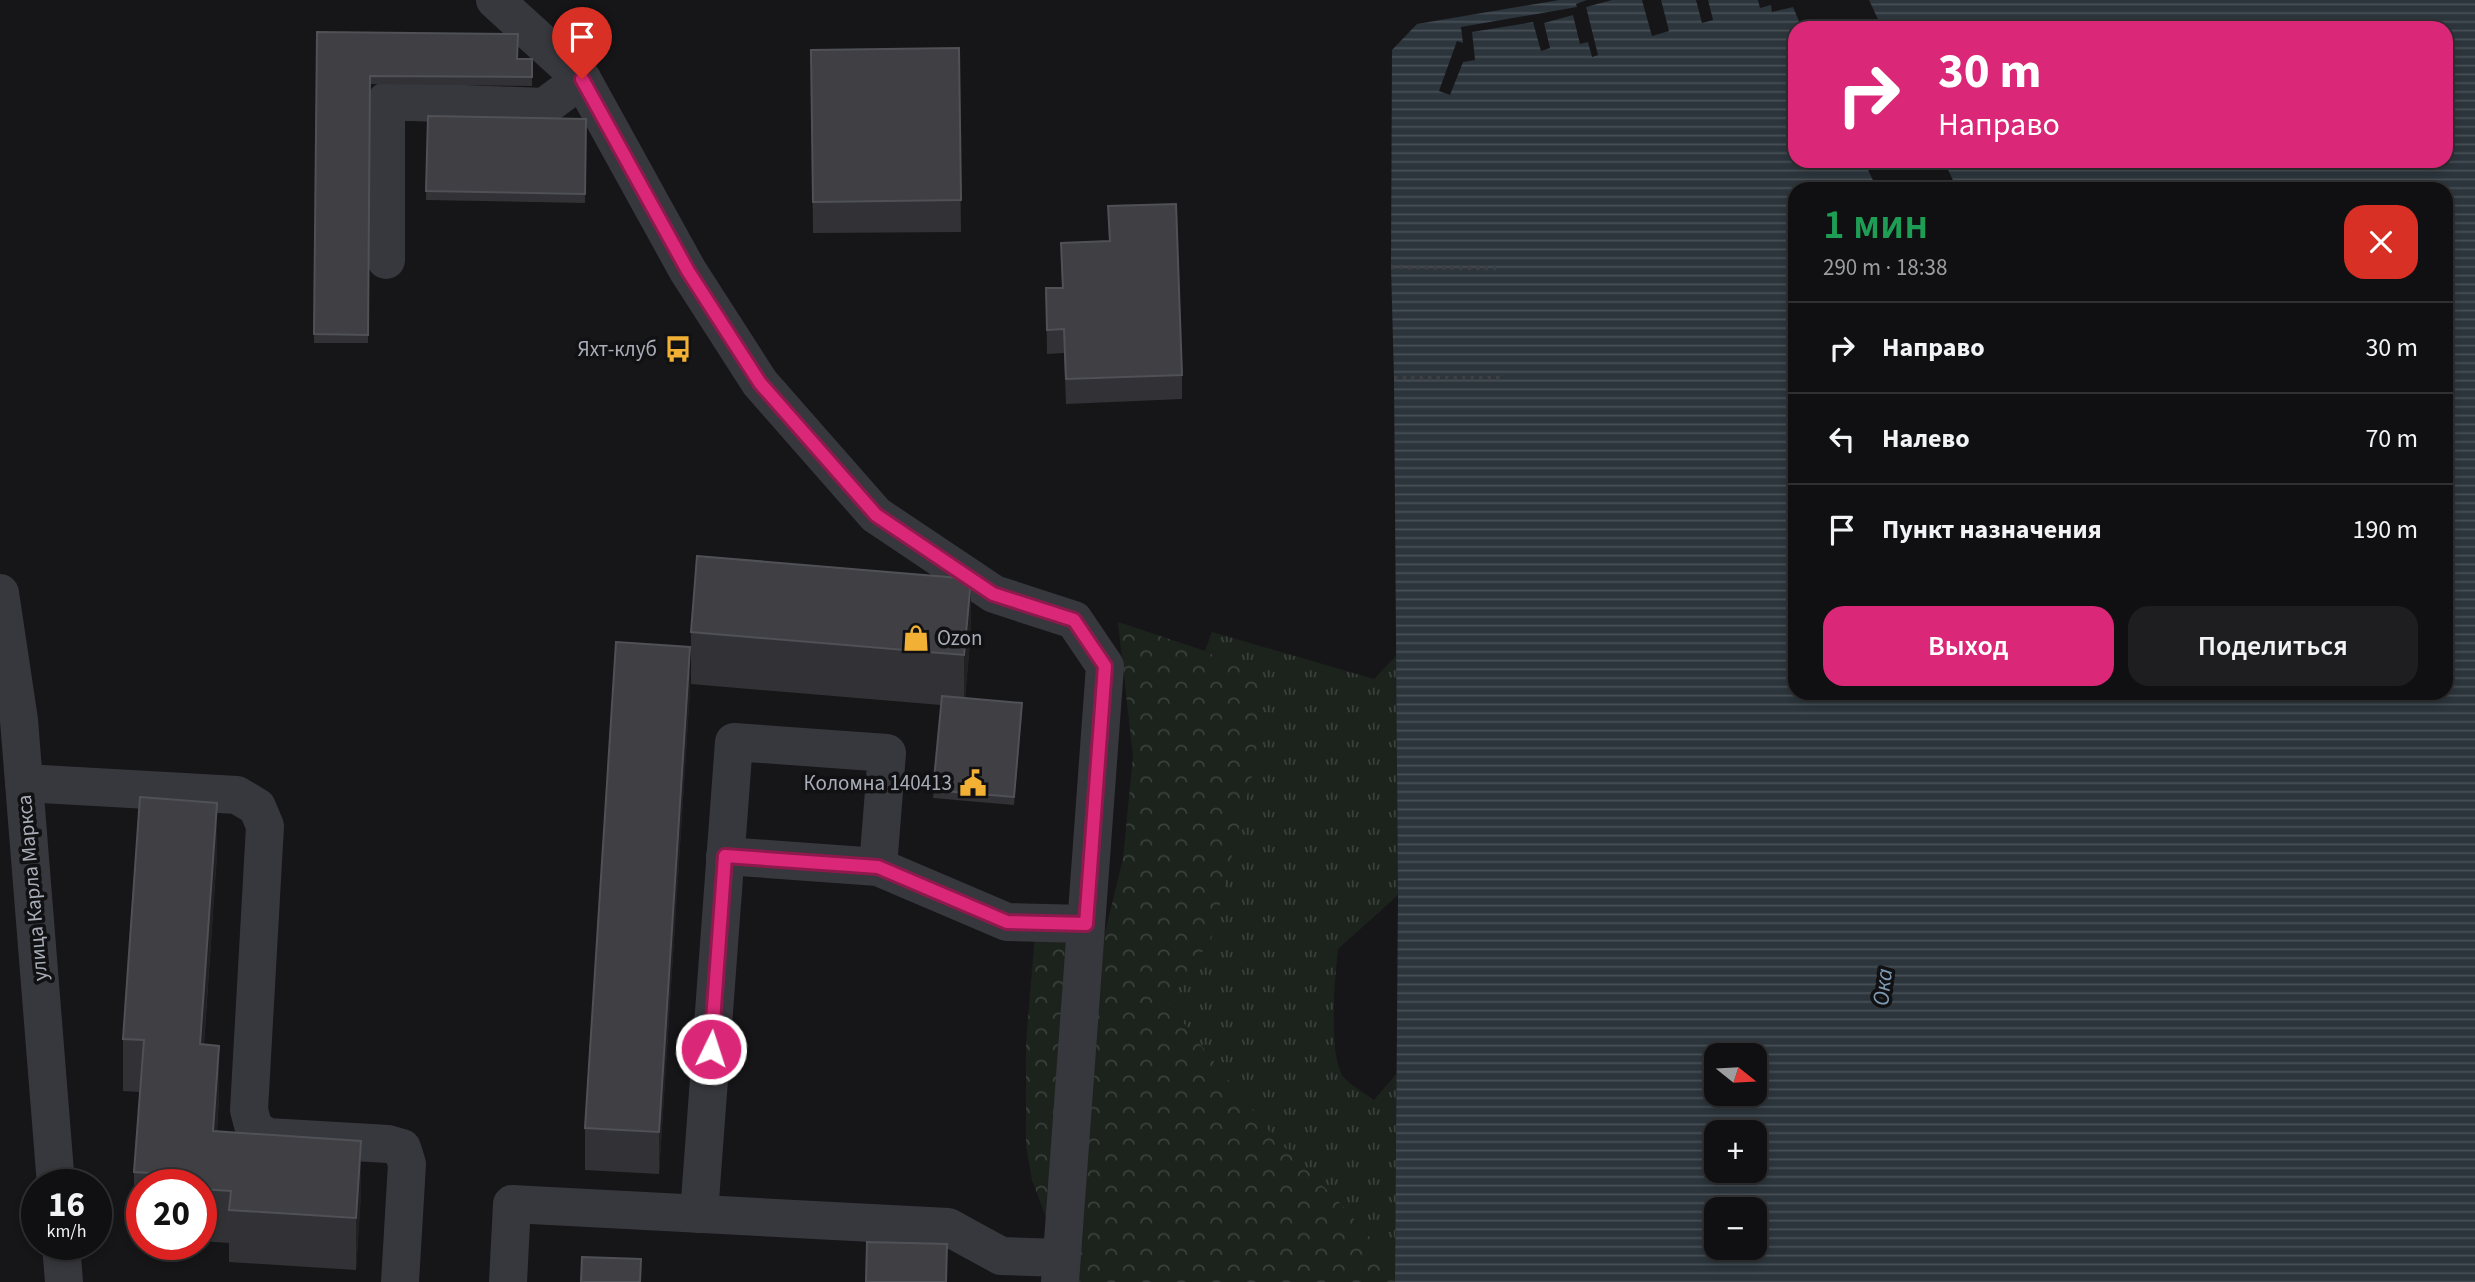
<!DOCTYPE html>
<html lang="ru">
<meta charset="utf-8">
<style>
:root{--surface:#101012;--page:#1e1e20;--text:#f1f3f6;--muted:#9c9d9f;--line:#303032;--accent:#db2777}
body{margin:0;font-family:"Source Sans 3",sans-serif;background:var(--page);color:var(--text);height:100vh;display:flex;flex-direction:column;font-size:26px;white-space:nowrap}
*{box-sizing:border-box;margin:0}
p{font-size:23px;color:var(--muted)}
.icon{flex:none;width:38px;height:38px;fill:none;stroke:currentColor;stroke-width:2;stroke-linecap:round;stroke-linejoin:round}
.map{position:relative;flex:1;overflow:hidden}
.sheet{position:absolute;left:1788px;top:182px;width:665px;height:518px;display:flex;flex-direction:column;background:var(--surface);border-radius:21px;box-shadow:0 4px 10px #0003,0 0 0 2px var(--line)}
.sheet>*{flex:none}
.guide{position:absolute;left:1788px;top:21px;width:665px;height:147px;border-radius:21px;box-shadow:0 4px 10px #0003,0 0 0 2px var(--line);background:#db2777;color:#fff;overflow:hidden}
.needle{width:46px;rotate:108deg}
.buttons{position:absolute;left:1704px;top:1043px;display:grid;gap:14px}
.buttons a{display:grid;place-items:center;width:63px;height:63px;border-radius:14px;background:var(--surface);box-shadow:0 4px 10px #0003,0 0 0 2px var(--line);font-size:35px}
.speed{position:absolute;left:21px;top:1169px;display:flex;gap:14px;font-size:35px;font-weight:700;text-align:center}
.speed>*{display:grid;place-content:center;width:91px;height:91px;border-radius:50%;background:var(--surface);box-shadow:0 4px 10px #0003,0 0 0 2px var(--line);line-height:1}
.speed small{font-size:18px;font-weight:400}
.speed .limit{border:10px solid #d22;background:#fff;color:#111}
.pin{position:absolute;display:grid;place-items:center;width:60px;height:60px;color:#fff;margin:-72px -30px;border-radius:50% 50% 50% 0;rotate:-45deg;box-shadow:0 0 7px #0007}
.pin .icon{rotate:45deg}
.me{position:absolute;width:77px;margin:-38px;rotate:4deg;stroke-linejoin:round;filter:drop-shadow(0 0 5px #0008)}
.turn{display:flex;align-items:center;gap:24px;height:147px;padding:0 35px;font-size:32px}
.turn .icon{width:91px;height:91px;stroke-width:2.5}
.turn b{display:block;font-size:49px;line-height:60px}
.round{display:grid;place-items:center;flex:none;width:74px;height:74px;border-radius:21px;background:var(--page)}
.summary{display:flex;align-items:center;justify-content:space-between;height:119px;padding:0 35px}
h1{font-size:42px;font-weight:600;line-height:52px;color:#1e9e55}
.action{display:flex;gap:14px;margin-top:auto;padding:14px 35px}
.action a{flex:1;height:80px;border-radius:21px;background:var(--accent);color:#fff;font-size:28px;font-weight:600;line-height:80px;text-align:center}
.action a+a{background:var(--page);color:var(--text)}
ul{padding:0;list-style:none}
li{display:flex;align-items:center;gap:21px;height:91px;padding:0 35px;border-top:2px solid var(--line)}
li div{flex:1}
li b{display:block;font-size:26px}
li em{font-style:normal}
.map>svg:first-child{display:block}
</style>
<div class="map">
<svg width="2475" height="1282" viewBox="0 0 2475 1282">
<defs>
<pattern id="grass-tufts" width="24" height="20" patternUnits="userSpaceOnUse" patternTransform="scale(1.75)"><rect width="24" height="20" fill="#1c231d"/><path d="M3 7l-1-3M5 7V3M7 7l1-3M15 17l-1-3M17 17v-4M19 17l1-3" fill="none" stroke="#3a403c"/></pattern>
<pattern id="forest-crowns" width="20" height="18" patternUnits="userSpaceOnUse" patternTransform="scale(1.75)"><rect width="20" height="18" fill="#1c231d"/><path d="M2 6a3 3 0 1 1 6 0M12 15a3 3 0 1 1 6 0" fill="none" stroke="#3a403c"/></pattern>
<pattern id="water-rules" width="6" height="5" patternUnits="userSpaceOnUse" patternTransform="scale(1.75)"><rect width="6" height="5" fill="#2c353c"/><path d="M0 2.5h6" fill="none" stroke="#485056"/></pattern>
</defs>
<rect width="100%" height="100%" fill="#161618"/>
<path fill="url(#grass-tufts)" d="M1212,632L1374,679L1397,655L1398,895L1338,949C1335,976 1328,1055 1343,1076C1349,1085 1365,1093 1374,1100L1398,1072L1395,1266L1341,1204L1272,1135L1166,1001L1211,940L1265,680L1205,651Z"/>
<polygon fill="url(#forest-crowns)" points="1118,622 1205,651 1265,680 1254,768 1211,940 1166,1001 1272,1135 1341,1204 1395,1266 1395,1282 1070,1282 1032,1180 1026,1145 1026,1043 1036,923 1100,953 1123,859 1133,756"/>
<path fill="url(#water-rules)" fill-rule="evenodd" d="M1559,0H2475V1282H1395L1398,895L1394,378L1391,267L1392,50L1417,24ZM1796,28H2446V161H1796ZM1796,189H2446V693H1796ZM1717,1055H1755V1094H1717ZM1717,1132H1755V1171H1717ZM1717,1209H1755V1248H1717Z"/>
<g fill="#161618">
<polygon points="1587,0 1612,0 1586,7 1598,55 1592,57 1588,42 1580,44 1573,15 1544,23 1550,48 1541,51 1533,22 1472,32 1475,60 1463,62 1450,95 1439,91 1457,41 1463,43 1461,27 1577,7 1576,4"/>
<polygon points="1642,0 1661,0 1669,31 1652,36"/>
<polygon points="1696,0 1708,0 1713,20 1702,23"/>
<polygon points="1758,0 1869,0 1882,28 1802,28 1793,7 1772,12 1771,5 1760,8"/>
<polygon points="1864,161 1944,161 1957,189 1877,189"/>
</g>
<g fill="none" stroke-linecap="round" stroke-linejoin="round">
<g stroke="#3d3f44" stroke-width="4.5" stroke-dasharray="3.5 5" stroke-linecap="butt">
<polyline points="1391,267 1496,268"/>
<polyline points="1394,378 1501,378"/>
</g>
<g stroke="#37383d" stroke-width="38">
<polyline points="495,0 582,79 688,271 760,383 876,515 994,594 1074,620 1105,666 1060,1282"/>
<polyline points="386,260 386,101 544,107 582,79"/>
<polyline points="0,593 19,720 56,1185"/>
<polyline points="24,783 237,795 257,807 265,826 249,1110 254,1129 268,1137 388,1144 402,1148 407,1164 400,1282"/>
<polyline points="725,856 878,867 1007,922 1086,924"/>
<polyline points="699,1214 734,742 887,753 878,867"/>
<polyline points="61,1244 64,1282"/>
<polyline points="508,1282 512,1204 948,1227 1001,1256 1061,1258"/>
</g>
</g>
<g fill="#323236">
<polygon points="317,32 517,59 532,59 532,86 370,84 368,343 314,343"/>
<polygon points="959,48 961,232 813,233 811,50"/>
<polygon points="428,116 586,119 585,203 426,200"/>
<polygon points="1108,206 1182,375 1182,399 1066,404 1064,353 1047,354 1046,288 1062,288 1061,243 1109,241"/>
<polygon points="971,631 965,698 1022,712 1014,805 933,798 941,705 691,684 691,632"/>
<polygon points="690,689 659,1174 585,1170 585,1128"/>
<polygon points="217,854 204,1045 219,1097 217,1132 361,1193 356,1270 229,1262 229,1243 201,1241 201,1185 142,1185 142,1224 134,1223 134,1172 140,1092 123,1091 123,1039"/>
</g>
<g fill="#212124">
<polygon points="971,579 971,631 964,707 964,655"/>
<polygon points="690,647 690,689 659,1174 659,1132"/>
<polygon points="1022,703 1022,712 1014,805 1014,797"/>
<polygon points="217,803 217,854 200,1096 200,1044"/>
<polygon points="219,1046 219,1097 213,1183 213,1131"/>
<polygon points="361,1141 361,1193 356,1270 356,1218"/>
</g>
<g fill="#3f3f44" stroke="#4f5156" stroke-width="2">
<polygon points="317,32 518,34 517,59 532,59 532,77 370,76 368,335 314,334"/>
<polygon points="959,48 961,200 813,202 811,50"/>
<polygon points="428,116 586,119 585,194 426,191"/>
<polygon points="1176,204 1182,375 1066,379 1064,329 1047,330 1046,288 1063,288 1061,243 1110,241 1108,206"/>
<polygon points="697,556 971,579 964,655 691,632"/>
<polygon points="616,642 690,647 659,1132 585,1128"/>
<polygon points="942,696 1022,703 1014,797 933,790"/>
<polygon points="140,797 217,803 200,1044 219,1046 213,1131 361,1141 356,1218 229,1210 231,1191 201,1189 201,1185 168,1185 168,1174 134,1172 144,1040 123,1039"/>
<polygon points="867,1242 947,1244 946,1282 866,1282"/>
<polygon points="582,1257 641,1259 640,1282 581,1282"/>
</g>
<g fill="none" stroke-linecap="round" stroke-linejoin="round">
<defs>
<polyline id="route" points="582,79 688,271 760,383 876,515 993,594 1074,620 1105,666 1086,924 1007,922 878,867 725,856 711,1049"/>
</defs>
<use href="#route" stroke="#8e194d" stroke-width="18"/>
<use href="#route" stroke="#db2777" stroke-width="12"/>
</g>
<defs>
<symbol id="bus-bare" viewBox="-9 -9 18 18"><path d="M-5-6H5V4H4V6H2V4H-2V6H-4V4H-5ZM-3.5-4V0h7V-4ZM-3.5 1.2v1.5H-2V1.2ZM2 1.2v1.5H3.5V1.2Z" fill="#f2b134" stroke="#111113" stroke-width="2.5" paint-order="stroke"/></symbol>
<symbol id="shop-bare" viewBox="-9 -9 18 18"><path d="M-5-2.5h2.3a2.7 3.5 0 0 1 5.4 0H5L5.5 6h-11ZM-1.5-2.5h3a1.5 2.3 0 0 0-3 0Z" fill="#f2b134" stroke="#111113" stroke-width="2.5" paint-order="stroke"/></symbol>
<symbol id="civic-bare" viewBox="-9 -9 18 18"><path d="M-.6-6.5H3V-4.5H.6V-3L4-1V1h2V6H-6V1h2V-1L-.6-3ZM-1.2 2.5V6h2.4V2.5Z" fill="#f2b134" stroke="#111113" stroke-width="2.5" paint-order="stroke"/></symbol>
</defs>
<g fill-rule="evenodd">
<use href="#bus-bare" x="659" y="330" width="38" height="38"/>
<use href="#shop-bare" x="897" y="619" width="38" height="38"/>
<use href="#civic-bare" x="954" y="764" width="38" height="38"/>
</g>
<g text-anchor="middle" stroke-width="7" stroke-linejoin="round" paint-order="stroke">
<g font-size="21" fill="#a8adb8" stroke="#111113" text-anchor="end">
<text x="657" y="356">Яхт-клуб</text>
<text x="937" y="645" text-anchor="start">Ozon</text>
<text x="952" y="790">Коломна 140413</text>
</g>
<g font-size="21" fill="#a8adb8" stroke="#111113">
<text transform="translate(32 888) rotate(-95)" y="7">улица Карла Маркса</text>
</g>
<g font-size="23" font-style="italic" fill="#7f9bb3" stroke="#111113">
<text transform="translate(1882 987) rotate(-84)" y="8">Ока</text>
</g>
</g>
</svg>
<div class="buttons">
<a><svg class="needle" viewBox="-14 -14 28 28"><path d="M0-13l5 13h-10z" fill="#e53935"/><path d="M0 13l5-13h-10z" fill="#9c9d9f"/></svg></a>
<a>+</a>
<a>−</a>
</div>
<div class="speed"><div>16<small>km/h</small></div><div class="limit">20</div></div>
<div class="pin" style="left:582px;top:79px;background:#d93025"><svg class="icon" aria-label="arrive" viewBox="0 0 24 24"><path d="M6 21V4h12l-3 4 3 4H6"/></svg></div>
<svg class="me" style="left:711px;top:1049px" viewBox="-20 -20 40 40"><circle r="17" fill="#db2777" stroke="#fff" stroke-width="3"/><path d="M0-11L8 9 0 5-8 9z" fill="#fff"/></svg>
<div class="guide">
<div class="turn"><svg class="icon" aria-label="right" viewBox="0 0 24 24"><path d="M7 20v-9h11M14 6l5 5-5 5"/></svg><div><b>30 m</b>Направо</div></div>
</div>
<section class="sheet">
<div class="summary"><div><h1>1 мин</h1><p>290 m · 18:38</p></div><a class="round" style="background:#d93025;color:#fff"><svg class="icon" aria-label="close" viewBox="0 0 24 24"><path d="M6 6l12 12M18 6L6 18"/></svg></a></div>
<ul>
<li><svg class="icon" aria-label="right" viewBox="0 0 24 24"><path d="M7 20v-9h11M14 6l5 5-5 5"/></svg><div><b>Направо</b></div><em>30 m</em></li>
<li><svg class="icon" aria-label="left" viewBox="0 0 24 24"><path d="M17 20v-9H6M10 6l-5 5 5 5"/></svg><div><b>Налево</b></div><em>70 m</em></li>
<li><svg class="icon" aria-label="arrive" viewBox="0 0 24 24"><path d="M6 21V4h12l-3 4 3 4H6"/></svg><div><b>Пункт назначения</b></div><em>190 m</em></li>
</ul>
<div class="action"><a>Выход</a><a>Поделиться</a></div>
</section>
</div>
